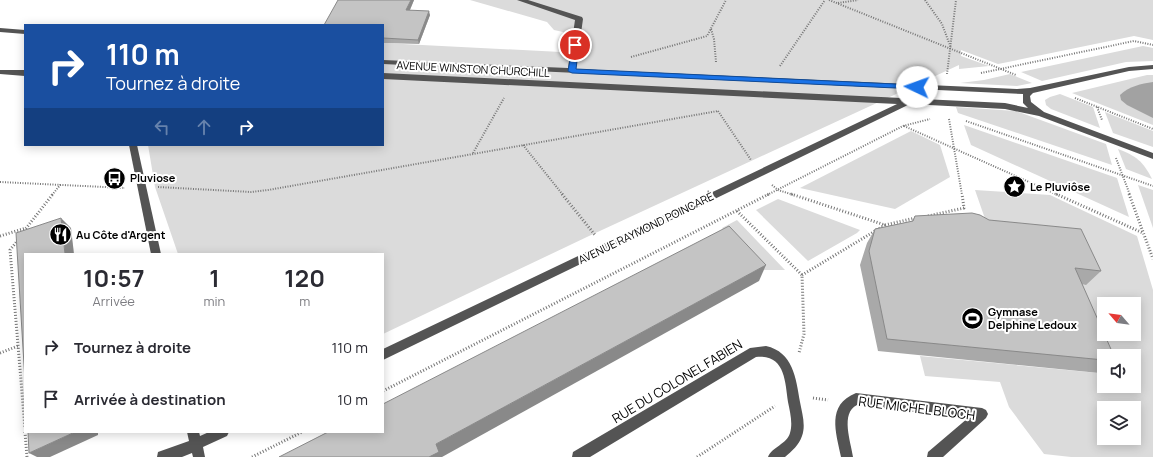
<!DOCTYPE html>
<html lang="fr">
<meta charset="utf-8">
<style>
:root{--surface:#fff;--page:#f7f7f7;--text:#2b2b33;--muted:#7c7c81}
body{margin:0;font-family:Manrope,sans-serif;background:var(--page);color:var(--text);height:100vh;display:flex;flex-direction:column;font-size:15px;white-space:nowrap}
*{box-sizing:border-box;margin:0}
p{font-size:13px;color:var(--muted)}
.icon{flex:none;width:22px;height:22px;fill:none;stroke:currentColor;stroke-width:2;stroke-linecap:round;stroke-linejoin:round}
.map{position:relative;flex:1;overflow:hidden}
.details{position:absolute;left:24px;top:253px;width:360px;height:180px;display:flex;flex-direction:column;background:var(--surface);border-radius:0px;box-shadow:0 2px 10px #0003}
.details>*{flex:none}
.top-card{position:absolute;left:24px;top:24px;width:360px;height:122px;border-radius:0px;box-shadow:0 2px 10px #0003;background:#1a4fa0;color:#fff;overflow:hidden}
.needle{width:26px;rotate:298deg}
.buttons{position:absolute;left:1097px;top:297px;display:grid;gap:8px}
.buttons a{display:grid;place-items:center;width:44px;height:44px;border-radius:0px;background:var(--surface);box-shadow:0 2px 10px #0003;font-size:20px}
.pin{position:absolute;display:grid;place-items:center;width:34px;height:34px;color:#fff;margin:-17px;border:2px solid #fff;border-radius:50%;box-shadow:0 1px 4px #0007}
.me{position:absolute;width:44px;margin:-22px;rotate:273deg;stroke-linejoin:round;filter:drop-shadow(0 0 3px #0008)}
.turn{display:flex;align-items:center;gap:14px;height:84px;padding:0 16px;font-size:18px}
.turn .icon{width:52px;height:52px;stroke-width:2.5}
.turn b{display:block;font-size:28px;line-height:34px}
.lanes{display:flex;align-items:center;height:38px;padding:0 16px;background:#0003;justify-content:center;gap:20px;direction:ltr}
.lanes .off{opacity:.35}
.eta{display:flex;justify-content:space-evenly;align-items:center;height:68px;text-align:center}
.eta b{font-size:24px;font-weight:700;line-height:28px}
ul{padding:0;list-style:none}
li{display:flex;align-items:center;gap:12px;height:52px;padding:0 16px}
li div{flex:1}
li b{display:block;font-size:15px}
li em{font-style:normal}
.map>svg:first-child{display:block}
</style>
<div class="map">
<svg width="1153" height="457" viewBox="0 0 1153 457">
<rect width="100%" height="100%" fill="#fff"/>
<g fill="#dbdbdb" fill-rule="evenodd">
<polygon points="470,0 1153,0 1153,40 1134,36 998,64 961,50 961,56 989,66 959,69 959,65 589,236 383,334 383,254 178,254 155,187 148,145 383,145 383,43 561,52 563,32 554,30 547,22"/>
<polygon points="1143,46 1153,48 1153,61 1126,62 1042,81 1021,72"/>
<polygon points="1010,74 1032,83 1017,86 960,83 984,80"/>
<polygon points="1147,75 1153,75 1153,125 1072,93"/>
<polygon points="1060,94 1093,107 1100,128 1051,109 1046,105 1045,100 1050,97"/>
<polygon points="956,107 1016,111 1106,144 1112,165 958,113"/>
<polygon points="1105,112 1153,131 1153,147 1113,133"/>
<polygon points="964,125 1117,178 1129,217 971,145"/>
<polygon points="911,131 940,145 950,177 895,209 800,188"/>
<path d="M1118,149C1136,156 1143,161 1152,179L1126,169Z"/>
<polygon points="1138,185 1153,190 1153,228"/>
<path d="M975,190L1050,195L1137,236L1153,290V457H1071L1044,454L1009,407L1000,382L925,376L920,356L1098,373L991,236ZM1104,304H1134V334H1104ZM1104,356H1134V386H1104ZM1104,408H1134V438H1104Z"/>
<polygon points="778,199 860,230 857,233 808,261 756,210"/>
<polygon points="737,220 785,270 760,270 722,228"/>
</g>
<path fill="#a2a2a2" d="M1153,82V118L1127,105L1121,100L1120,95C1129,86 1141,84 1153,82Z"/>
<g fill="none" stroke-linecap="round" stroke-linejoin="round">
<g stroke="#767676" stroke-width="2" stroke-dasharray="1 1.5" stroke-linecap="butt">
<polyline points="829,0 1016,75"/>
<polyline points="925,0 942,24 951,48"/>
<polyline points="838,3 858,0"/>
<polyline points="711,29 714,39 716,62"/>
<polyline points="631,57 707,36 726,0"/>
<polyline points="780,66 825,0"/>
<polyline points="981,73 1134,41 1153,45"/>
<polyline points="947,74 956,0"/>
<polyline points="1075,98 1153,129"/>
<polyline points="1097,107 1102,120"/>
<polyline points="718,111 751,160"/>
<polyline points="949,119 962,195"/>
<polyline points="966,121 1153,186"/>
<polyline points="904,126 1058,195"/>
<polyline points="523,145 563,195"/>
<polyline points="473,153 504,98"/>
<polyline points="1116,158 1130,195"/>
<polyline points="0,182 125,188"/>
<polyline points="772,185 778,190 794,195"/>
<polyline points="158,187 251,192 268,190 718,111"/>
<polyline points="52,195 61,184"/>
<polyline points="767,195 903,126 930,119"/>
</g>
<g stroke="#767676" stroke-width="3" stroke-dasharray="1 2" stroke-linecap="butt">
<polyline points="562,194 595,235"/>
<polyline points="791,194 885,225 915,218"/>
<polyline points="1056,194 1143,233"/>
<polyline points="1129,194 1153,259"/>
<polyline points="737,211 802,275 804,334 799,353"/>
<polyline points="928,216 964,208 962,194"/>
<polyline points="24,231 53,194"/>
<polyline points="0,236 26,228"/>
<polyline points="18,240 10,250 25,428"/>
<polyline points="802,275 885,225"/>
<polyline points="0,353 18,346"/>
<polyline points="383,391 769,194"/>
<polyline points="813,398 828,400"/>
<polyline points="25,432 27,457"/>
<polyline points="252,457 302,432"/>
<polyline points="697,457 775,406"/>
</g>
<g fill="#545454" fill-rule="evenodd">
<polygon points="517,0 528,0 582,17 583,19 576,69 1017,89 1030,88 1129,67 1153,65 1153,69 1129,71 1033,93 1030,96 1031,102 1044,112 1153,153 1153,159 1039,116 1005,109 910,104 383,360 383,349 897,104 383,79 383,73 1005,103 1028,108 1023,103 1023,94 383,64 383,60 568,68 575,20"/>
<polygon points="0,28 25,30 25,34 0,32"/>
<polygon points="0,70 25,70 25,76 0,74"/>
<polygon points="129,145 137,145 161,254 151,254"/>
<path d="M766,346C793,352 796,378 800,402C802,413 806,425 802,436C799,445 792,451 785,457H768C772,447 787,444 790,433C793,423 790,412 788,402C785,381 785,354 756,357L590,457H572L573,452L750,348Z"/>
<path d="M856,393L982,408L986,410L988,414L986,418L943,457H927L928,452L968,418L857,405C840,413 851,442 853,457H841C836,432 826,405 856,393Z"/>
<polygon points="187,432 199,432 200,436 209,432 229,432 227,436 203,447 205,457 193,457 192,453 182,457 157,457 158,452 189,441"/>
</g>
</g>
<g fill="#a9a9a9">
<polygon points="338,0 414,0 410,10 430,15 419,44 383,43 383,25"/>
<polygon points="915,216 989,220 1101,271 1086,285 1082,284 1104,356 1104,369 1099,373 878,351 860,265 867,243 875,229 912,221"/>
</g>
<g fill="#898989">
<polygon points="411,0 414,0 408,14 406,10"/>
<polygon points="429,11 430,15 419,44 418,40"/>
<polygon points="61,218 71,228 74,254 65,254"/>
<polygon points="766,265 759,281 442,457 429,457 436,444"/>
<polygon points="75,432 98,432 98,435 50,457 37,457 29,453"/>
</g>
<g fill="#c4c4c4" stroke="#898989">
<polygon points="338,0 411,0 406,10 429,11 418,40 383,38 383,25 324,25"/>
<polygon points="972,213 980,215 989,220 1081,229 1101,271 1075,268 1114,356 1104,356 1104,360 887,339 869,251 875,229 913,221 915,216"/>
<polygon points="61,218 65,254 25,254 25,381 16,233"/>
<polygon points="729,226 766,265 436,444 439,452 429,457 279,457 328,432 383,432 383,404"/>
<polygon points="28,432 75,432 29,453"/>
</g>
<polygon fill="#1a73e8" stroke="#114b97" points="573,43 579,45 576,69 917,85 921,87 917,89 572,73 568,71"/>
<defs>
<symbol id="bus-disc" viewBox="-11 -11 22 22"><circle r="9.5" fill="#000" stroke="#fff"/><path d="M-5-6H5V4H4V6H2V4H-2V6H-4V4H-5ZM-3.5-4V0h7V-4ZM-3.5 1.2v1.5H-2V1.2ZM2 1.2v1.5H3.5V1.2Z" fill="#fff"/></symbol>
<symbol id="sight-disc" viewBox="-11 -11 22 22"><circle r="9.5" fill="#000" stroke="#fff"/><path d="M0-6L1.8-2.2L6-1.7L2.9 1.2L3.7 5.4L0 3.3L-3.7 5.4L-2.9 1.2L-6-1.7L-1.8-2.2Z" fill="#fff"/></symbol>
<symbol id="restaurant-disc" viewBox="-11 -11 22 22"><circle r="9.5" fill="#000" stroke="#fff"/><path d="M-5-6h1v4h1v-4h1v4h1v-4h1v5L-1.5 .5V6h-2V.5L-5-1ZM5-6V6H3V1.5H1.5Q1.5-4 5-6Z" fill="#fff"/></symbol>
<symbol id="stadium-disc" viewBox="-11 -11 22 22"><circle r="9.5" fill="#000" stroke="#fff"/><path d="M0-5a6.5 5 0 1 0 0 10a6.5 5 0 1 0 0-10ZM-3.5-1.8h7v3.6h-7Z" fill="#fff"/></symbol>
</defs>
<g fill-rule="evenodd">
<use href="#bus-disc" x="102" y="166" width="25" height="25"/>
<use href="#sight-disc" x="1002" y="174" width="25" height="25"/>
<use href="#restaurant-disc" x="48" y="222" width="25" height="25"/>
<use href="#stadium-disc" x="960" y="306" width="25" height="25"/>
</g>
<g text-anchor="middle" stroke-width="4" stroke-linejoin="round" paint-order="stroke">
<g font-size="11" fill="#000" stroke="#fff">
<text transform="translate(473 69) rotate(3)" y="4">AVENUE WINSTON CHURCHILL</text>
<text transform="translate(646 228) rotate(-26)" y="4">AVENUE RAYMOND POINCARÉ</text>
</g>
<g font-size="11" font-weight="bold" fill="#000" stroke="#fff" text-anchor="start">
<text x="130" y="182">Pluviose</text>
<text x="1030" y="191">Le Pluviôse</text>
<text x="76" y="239">Au Côte d'Argent</text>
<text x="988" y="316">Gymnase<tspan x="988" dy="13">Delphine Ledoux</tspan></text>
</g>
<g font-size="13" fill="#000" stroke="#fff">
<text transform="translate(677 381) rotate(-31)" y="5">RUE DU COLONEL FABIEN</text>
<text transform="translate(917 408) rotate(7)" y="5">RUE MICHEL BLOCH</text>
</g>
</g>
</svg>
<div class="buttons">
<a><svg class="needle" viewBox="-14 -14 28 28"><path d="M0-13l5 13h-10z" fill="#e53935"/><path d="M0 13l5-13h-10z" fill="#7c7c81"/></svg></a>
<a><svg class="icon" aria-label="sound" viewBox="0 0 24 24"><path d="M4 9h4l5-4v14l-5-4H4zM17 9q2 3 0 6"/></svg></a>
<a><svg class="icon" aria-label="layers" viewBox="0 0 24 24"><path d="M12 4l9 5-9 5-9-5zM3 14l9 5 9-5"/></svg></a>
</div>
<div class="pin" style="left:575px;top:45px;background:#d93025"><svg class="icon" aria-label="arrive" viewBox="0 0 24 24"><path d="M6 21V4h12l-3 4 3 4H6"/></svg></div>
<svg class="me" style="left:917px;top:87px" viewBox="-20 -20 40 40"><circle r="19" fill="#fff"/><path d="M0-13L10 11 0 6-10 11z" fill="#1a73e8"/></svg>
<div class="top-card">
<div class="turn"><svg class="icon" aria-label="right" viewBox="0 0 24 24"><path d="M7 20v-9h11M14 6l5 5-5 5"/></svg><div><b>110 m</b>Tournez à droite</div></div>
<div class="lanes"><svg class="icon off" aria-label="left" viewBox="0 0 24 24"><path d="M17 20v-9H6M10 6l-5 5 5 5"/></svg><svg class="icon off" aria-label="ahead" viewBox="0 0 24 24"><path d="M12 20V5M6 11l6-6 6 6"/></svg><svg class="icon" aria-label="right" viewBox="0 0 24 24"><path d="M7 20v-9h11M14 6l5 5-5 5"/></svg></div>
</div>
<section class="details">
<div class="eta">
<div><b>10:57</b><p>Arrivée</p></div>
<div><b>1</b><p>min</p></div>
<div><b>120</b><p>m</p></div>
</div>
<ul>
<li><svg class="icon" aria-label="right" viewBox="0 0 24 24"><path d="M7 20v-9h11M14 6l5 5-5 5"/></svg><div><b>Tournez à droite</b></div><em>110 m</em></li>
<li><svg class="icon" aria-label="arrive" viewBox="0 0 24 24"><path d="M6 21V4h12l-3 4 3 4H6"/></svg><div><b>Arrivée à destination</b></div><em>10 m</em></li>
</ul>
</section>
</div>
